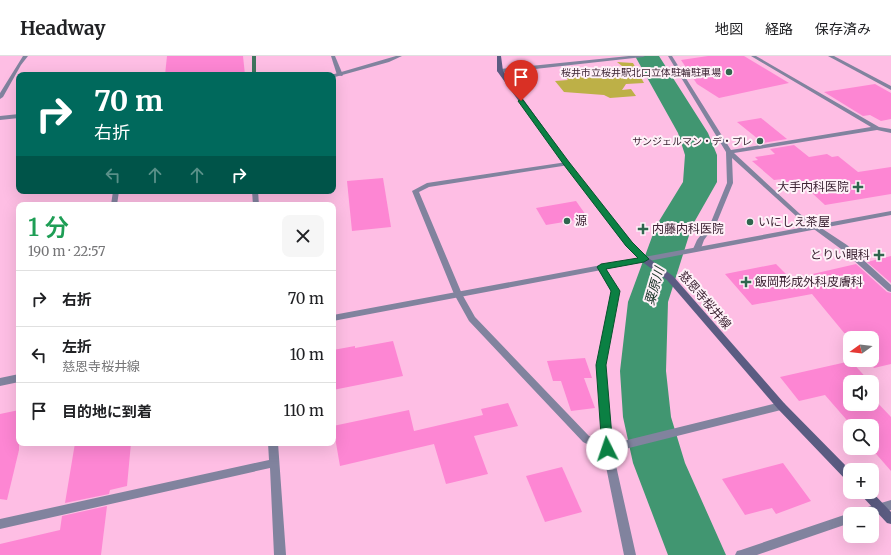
<!DOCTYPE html>
<html lang="ja">
<meta charset="utf-8">
<style>
:root{--surface:#fff;--page:#f6f6f6;--text:#202124;--muted:#757577;--line:#e0e0e0}
body{margin:0;font-family:Merriweather,"Noto Sans JP",serif;background:var(--page);color:var(--text);height:100vh;display:flex;flex-direction:column;font-size:15px;white-space:nowrap}
*{box-sizing:border-box;margin:0}
p{font-size:13px;color:var(--muted)}
.icon{flex:none;width:22px;height:22px;fill:none;stroke:currentColor;stroke-width:2;stroke-linecap:round;stroke-linejoin:round}
.map{position:relative;flex:1;overflow:hidden}
.drawer{position:absolute;left:16px;top:146px;width:320px;height:244px;display:flex;flex-direction:column;background:var(--surface);border-radius:8px;box-shadow:0 4px 16px #0002}
.drawer>*{flex:none}
.top-card{position:absolute;left:16px;top:16px;width:320px;height:122px;border-radius:8px;box-shadow:0 4px 16px #0002;background:#00695c;color:#fff;overflow:hidden}
.needle{width:26px;rotate:255deg}
.buttons{position:absolute;left:843px;top:275px;display:grid;gap:8px}
.buttons a{display:grid;place-items:center;width:36px;height:36px;border-radius:8px;background:var(--surface);box-shadow:0 4px 16px #0002;font-size:20px}
.pin{position:absolute;display:grid;place-items:center;width:34px;height:34px;color:#fff;margin:-41px -17px;border-radius:50% 50% 50% 0;rotate:-45deg;box-shadow:0 0 4px #0007}
.pin .icon{rotate:45deg}
.me{position:absolute;width:44px;margin:-22px;rotate:356deg;stroke-linejoin:round;filter:drop-shadow(0 0 3px #0008)}
.turn{display:flex;align-items:center;gap:14px;height:84px;padding:0 12px;font-size:18px}
.turn .icon{width:52px;height:52px;stroke-width:2.5}
.turn b{display:block;font-size:28px;line-height:34px}
.lanes{display:flex;align-items:center;height:38px;padding:0 12px;background:#0003;justify-content:center;gap:20px;direction:ltr}
.lanes .off{opacity:.35}
.round{display:grid;place-items:center;flex:none;width:42px;height:42px;border-radius:8px;background:var(--page)}
.head{display:flex;align-items:center;justify-content:space-between;height:68px;padding:0 12px}
h1{font-size:24px;font-weight:600;line-height:30px;color:#1e9e55}
ul{padding:0;list-style:none}
li{display:flex;align-items:center;gap:12px;height:56px;padding:0 12px;border-top:1px solid var(--line)}
li div{flex:1}
li b{display:block;font-size:15px}
li em{font-style:normal}
header{display:flex;align-items:center;gap:24px;box-sizing:border-box;height:56px;padding:0 20px;background:var(--surface);border-bottom:1px solid var(--line)}
header strong{font-size:19px}
nav{display:flex;gap:22px;margin-inline-start:auto;font-size:14px}
.map>svg:first-child{display:block}
</style>
<header>
<strong>Headway</strong>
<nav><a>地図</a><a>経路</a><a>保存済み</a></nav>
</header>
<div class="map">
<svg width="891" height="499" viewBox="0 0 891 499">
<rect width="100%" height="100%" fill="#febee4"/>
<polygon fill="#bdb047" points="617,6 633,7 644,27 626,28 622,34 631,33 636,40 610,42 604,39 564,36 555,25 568,24 560,16 573,13 581,20 586,16 593,19 616,17 613,14 627,14"/>
<g fill="none" stroke-linecap="round" stroke-linejoin="round">
<rect fill="#40745e" fill-rule="evenodd" x="252" y="0" width="4" height="19"/>
<polygon fill="#419671" fill-rule="evenodd" points="635,0 659,0 708,77 717,99 717,126 692,170 668,246 666,315 671,361 685,407 726,499 668,499 633,407 623,361 620,315 628,246 656,170 683,126 685,99 678,77"/>
</g>
<g fill="#fd86d3">
<polygon points="167,0 243,0 245,19 165,19"/>
<polygon points="708,0 744,0 789,27 719,42 697,28 681,4"/>
<polygon points="875,28 891,37 891,63 881,65 870,59 863,60 824,36"/>
<polygon points="761,62 787,83 763,87 737,66"/>
<polygon points="794,89 809,101 827,98 832,101 838,100 858,116 891,111 891,138 825,149 799,125 788,127 783,123 774,124 752,105 758,104 755,101 775,98 770,93"/>
<polygon points="383,122 391,171 352,175 347,125"/>
<polygon points="576,145 588,162 546,169 536,152"/>
<polygon points="891,200 891,227 867,206"/>
<polygon points="776,208 791,223 856,208 887,236 891,237 891,308 874,312 867,304 872,304 872,282 850,282 850,284 812,238 752,249 725,218"/>
<polygon points="393,285 403,320 333,334 333,294 355,290 355,292"/>
<polygon points="585,302 592,322 584,322 595,352 571,355 561,325 553,325 547,305"/>
<polygon points="851,305 870,326 850,326 850,348 872,348 872,341 891,361 891,415 871,392 872,370 852,370 825,339 799,345 780,321"/>
<polygon points="508,347 518,370 474,380 488,418 446,428 434,388 340,410 333,370 409,354 414,375 483,359 481,353"/>
<polygon points="19,354 19,394 7,444 0,443 0,358"/>
<polygon points="75,387 131,387 127,430 110,434 109,438 65,447"/>
<polygon points="783,407 811,445 776,458 772,452 745,459 722,423"/>
<polygon points="562,411 582,456 545,466 526,420"/>
<polygon points="107,450 101,499 0,499 0,488 60,474 62,460"/>
</g>
<g fill="none" stroke-linecap="round" stroke-linejoin="round">
<g fill="#81839e" fill-rule="evenodd">
<polygon points="331,0 335,0 343,19 342,20 337,19"/>
<polygon points="629,0 645,0 643,1 500,17 497,15 500,13"/>
<polygon points="668,0 672,0 731,94 871,71 751,0 756,0 879,71 891,73 891,77 877,74 734,97 800,158 847,189 891,229 891,236 888,235 841,193 796,160 732,102 733,127 717,166 704,184 700,195 694,195 693,193 697,184 711,166 727,127 726,96"/>
<polygon points="828,0 834,0 891,30 891,34"/>
<polygon points="567,106 569,107 569,109 429,131 419,136 462,238 475,261 589,380 602,386 597,309 611,235 597,211 598,209 604,209 619,235 605,309 611,388 781,346 784,347 786,350 784,353 781,354 613,396 636,499 624,499 603,396 583,386 469,265 454,238 412,135 427,127"/>
<polygon points="113,135 119,135 117,149 111,149"/>
<polygon points="252,135 258,135 259,149 253,149"/>
<polygon points="268,387 278,387 286,499 274,499 270,412 0,473 0,463 269,404"/>
<polygon points="891,444 891,454 872,460 872,458 857,458 858,454"/>
<polygon points="850,457 853,458 850,458 850,467 757,499 735,499 737,495 741,494"/>
</g>
<g fill="#81839e" fill-rule="evenodd">
<polygon points="23,0 28,0 21,9 3,41 0,43 0,37"/>
<polygon points="396,0 402,0 389,6 335,21 333,22 333,19 331,19"/>
<polygon points="19,58 19,62 0,64 0,60"/>
<polygon points="891,155 891,159 333,265 333,259"/>
<polygon points="19,318 19,326 0,330 0,322"/>
</g>
<g fill="#5b5c82" fill-rule="evenodd">
<polygon points="497,0 501,0 503,15 569,107 632,186 647,201 673,220 784,347 850,414 850,426 846,424 778,353 667,224 641,205 626,190 565,109 497,15"/>
<polygon points="860,436 872,436 891,456 891,468 887,467 861,439"/>
</g>
</g>
<polygon fill="#0b8043" stroke="#07532c" points="521,43 523,44 569,106 632,186 649,203 644,206 606,213 620,235 606,309 613,393 611,397 607,398 603,397 602,393 596,309 611,235 597,211 601,208 638,202 626,190 564,109 518,45"/>
<g fill="#2f664e" stroke="#fef1f8" stroke-width="1.5">
<circle cx="729" cy="16" r="4"/>
<circle cx="760" cy="85" r="4"/>
<path d="M856 125h4v4h4v4h-4v4h-4v-4h-4v-4h4z"/>
<circle cx="567" cy="165" r="4"/>
<circle cx="750" cy="166" r="4"/>
<path d="M641 167h4v4h4v4h-4v4h-4v-4h-4v-4h4z"/>
<path d="M877 193h4v4h4v4h-4v4h-4v-4h-4v-4h4z"/>
<path d="M744 220h4v4h4v4h-4v4h-4v-4h-4v-4h4z"/>
</g>
<g text-anchor="middle" stroke-width="4" stroke-linejoin="round" paint-order="stroke">
<g font-size="10" fill="#3c2333" stroke="#fef1f8" text-anchor="end">
<text x="721" y="20">桜井市立桜井駅北口立体駐輪駐車場</text>
<text x="752" y="89">サンジェルマン・デ・プレ</text>
</g>
<g font-size="12" fill="#3c2333" stroke="#fef1f8" text-anchor="start">
<text x="849" y="135" text-anchor="end">大手内科医院</text>
<text x="575" y="169">源</text>
<text x="758" y="170">いにしえ茶屋</text>
<text x="652" y="177">内藤内科医院</text>
<text x="870" y="203" text-anchor="end">とりい眼科</text>
<text x="755" y="230">飯岡形成外科皮膚科</text>
</g>
<g font-size="12" fill="#3c2333" stroke="#fef1f8">
<text transform="translate(705 244) rotate(49)" y="4">慈恩寺桜井線</text>
</g>
<g font-size="13" font-style="italic" fill="#183226" stroke="#fef1f8">
<text transform="translate(654 230) rotate(-74)" y="5">粟原川</text>
</g>
</g>
</svg>
<div class="buttons">
<a><svg class="needle" viewBox="-14 -14 28 28"><path d="M0-13l5 13h-10z" fill="#e53935"/><path d="M0 13l5-13h-10z" fill="#757577"/></svg></a>
<a><svg class="icon" aria-label="sound" viewBox="0 0 24 24"><path d="M4 9h4l5-4v14l-5-4H4zM17 9q2 3 0 6"/></svg></a>
<a><svg class="icon" aria-label="search" viewBox="0 0 24 24"><circle cx="10" cy="10" r="6"/><path d="M15 15l6 6"/></svg></a>
<a>+</a>
<a>−</a>
</div>
<div class="pin" style="left:521px;top:45px;background:#d93025"><svg class="icon" aria-label="arrive" viewBox="0 0 24 24"><path d="M6 21V4h12l-3 4 3 4H6"/></svg></div>
<svg class="me" style="left:607px;top:393px" viewBox="-20 -20 40 40"><circle r="19" fill="#fff"/><path d="M0-13L10 11 0 6-10 11z" fill="#0b8043"/></svg>
<div class="top-card">
<div class="turn"><svg class="icon" aria-label="right" viewBox="0 0 24 24"><path d="M7 20v-9h11M14 6l5 5-5 5"/></svg><div><b>70 m</b>右折</div></div>
<div class="lanes"><svg class="icon off" aria-label="left" viewBox="0 0 24 24"><path d="M17 20v-9H6M10 6l-5 5 5 5"/></svg><svg class="icon off" aria-label="ahead" viewBox="0 0 24 24"><path d="M12 20V5M6 11l6-6 6 6"/></svg><svg class="icon off" aria-label="ahead" viewBox="0 0 24 24"><path d="M12 20V5M6 11l6-6 6 6"/></svg><svg class="icon" aria-label="right" viewBox="0 0 24 24"><path d="M7 20v-9h11M14 6l5 5-5 5"/></svg></div>
</div>
<section class="drawer">
<div class="head"><div><h1>1 分</h1><p>190 m · 22:57</p></div><a class="round"><svg class="icon" aria-label="close" viewBox="0 0 24 24"><path d="M6 6l12 12M18 6L6 18"/></svg></a></div>
<ul>
<li><svg class="icon" aria-label="right" viewBox="0 0 24 24"><path d="M7 20v-9h11M14 6l5 5-5 5"/></svg><div><b>右折</b></div><em>70 m</em></li>
<li><svg class="icon" aria-label="left" viewBox="0 0 24 24"><path d="M17 20v-9H6M10 6l-5 5 5 5"/></svg><div><b>左折</b><p>慈恩寺桜井線</p></div><em>10 m</em></li>
<li><svg class="icon" aria-label="arrive" viewBox="0 0 24 24"><path d="M6 21V4h12l-3 4 3 4H6"/></svg><div><b>目的地に到着</b></div><em>110 m</em></li>
</ul>
</section>
</div>
